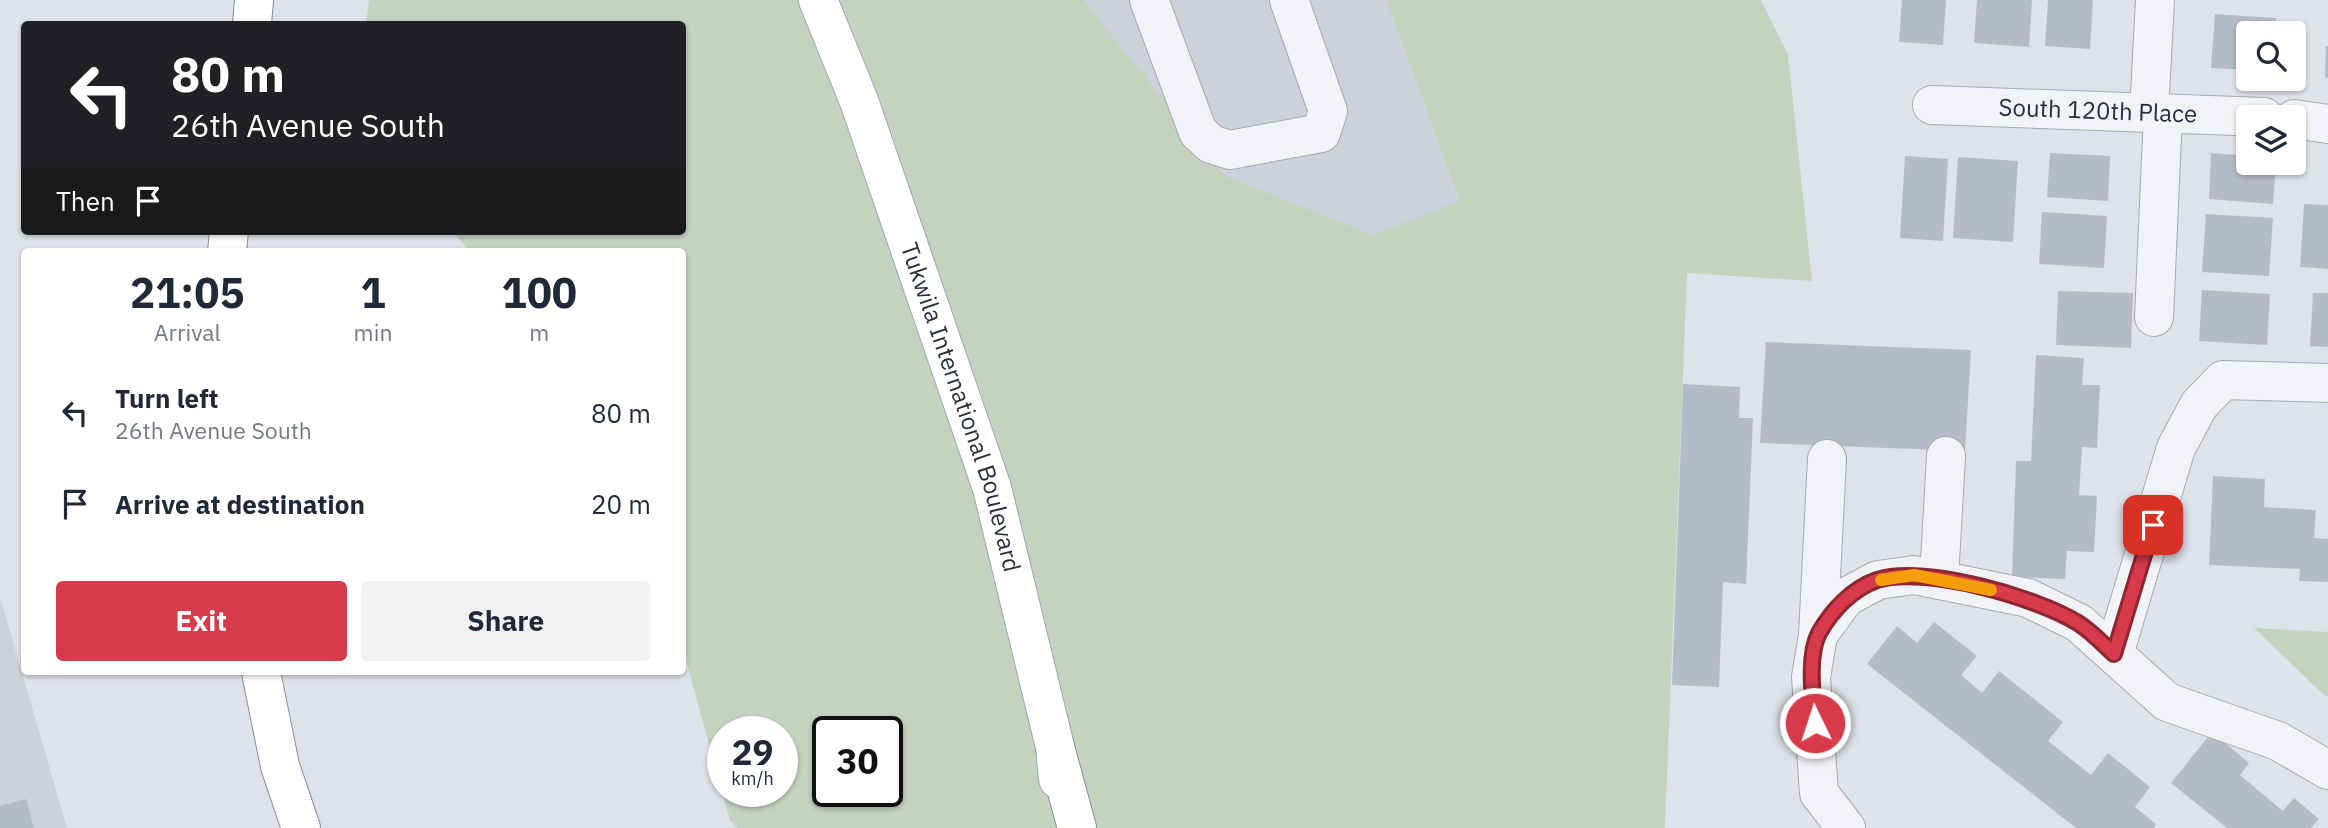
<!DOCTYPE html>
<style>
:root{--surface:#fff;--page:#f2f2f3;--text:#1f2937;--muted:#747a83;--accent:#d73a4b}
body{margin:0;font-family:"IBM Plex Sans",sans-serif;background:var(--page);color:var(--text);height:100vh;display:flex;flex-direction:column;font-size:26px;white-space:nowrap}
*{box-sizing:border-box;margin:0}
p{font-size:23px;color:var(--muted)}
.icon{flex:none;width:38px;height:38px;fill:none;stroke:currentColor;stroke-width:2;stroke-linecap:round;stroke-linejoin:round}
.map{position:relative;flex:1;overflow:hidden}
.details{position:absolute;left:21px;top:248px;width:665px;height:427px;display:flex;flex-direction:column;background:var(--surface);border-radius:7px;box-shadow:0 2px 5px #0004}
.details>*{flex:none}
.banner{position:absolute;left:21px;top:21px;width:665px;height:214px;border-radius:7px;box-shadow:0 2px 5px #0004;background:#202124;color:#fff;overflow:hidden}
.fabs{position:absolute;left:2236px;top:21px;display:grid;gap:14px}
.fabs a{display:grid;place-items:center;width:70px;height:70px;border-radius:7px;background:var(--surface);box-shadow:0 2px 5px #0004;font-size:35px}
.speed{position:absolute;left:707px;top:716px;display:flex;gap:14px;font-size:35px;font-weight:700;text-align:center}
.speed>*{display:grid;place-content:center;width:91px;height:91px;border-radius:50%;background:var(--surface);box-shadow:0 2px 5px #0004;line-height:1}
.speed small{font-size:18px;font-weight:400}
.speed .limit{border:4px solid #111;border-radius:10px;background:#fff;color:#111}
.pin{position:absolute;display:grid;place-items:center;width:60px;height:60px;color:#fff;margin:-30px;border-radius:14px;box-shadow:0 4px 10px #0006}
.me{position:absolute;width:77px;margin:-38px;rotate:356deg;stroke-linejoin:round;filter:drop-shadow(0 0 5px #0008)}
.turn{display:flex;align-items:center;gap:24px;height:147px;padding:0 35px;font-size:32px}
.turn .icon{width:91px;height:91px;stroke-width:2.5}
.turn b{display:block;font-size:49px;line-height:60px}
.then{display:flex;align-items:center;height:66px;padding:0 35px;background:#0003;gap:14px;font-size:26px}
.eta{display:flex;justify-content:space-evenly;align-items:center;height:119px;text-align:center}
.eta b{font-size:42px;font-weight:800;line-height:49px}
.action{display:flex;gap:14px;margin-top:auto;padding:14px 35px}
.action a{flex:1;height:80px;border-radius:7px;background:var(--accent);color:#fff;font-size:28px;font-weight:800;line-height:80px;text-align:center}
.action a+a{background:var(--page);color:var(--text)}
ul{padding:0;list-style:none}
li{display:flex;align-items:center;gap:21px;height:91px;padding:0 35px}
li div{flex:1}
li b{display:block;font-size:26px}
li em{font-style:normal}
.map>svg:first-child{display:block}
</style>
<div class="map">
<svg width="2328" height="828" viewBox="0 0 2328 828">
<rect width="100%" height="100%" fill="#dee2e9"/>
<g fill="#ccd1db">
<polygon points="1084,0 1386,0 1459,202 1373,235 1226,176"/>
<polygon points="0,597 67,828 0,828"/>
</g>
<g fill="#c3d3bf" fill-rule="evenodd">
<path d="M369,0H1084L1226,176L1373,235L1459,201L1386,0H1761L1788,55L1812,281L1687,273L1665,828H738L730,821L683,649L682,252H471L451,231H682V24H366ZM723,732H782V791H723ZM828,732H887V791H828Z"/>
<polygon points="2254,628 2328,632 2328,697 2325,696"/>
</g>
<g fill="#b5bbc6">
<polygon points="1902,0 1946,0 1943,45 1899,42"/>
<polygon points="1977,0 2032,0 2029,47 1974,43"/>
<polygon points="2048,0 2093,0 2090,49 2045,46"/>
<polygon points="2215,14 2276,18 2275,33 2249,33 2249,70 2211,68"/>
<polygon points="2326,46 2328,46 2328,78 2325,77"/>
<polygon points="2050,153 2110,156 2108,201 2047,197"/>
<polygon points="2211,153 2249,156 2249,163 2276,163 2273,204 2209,199"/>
<polygon points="1905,156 1948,159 1943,241 1900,238"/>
<polygon points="1958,157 2018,161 2013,242 1953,238"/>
<polygon points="2304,204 2328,205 2328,269 2300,267"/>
<polygon points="2042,212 2107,216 2104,268 2039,264"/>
<polygon points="2206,214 2273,218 2269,276 2202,272"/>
<polygon points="2202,290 2270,294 2267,345 2199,341"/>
<polygon points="2058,291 2133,293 2131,348 2056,345"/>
<polygon points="2313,293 2328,293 2328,347 2310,346"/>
<polygon points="1766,342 1971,350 1965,451 1760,443"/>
<polygon points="2036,355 2084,358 2082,385 2100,385 2097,448 2082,447 2079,495 2097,496 2094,552 2067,551 2065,579 2012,577 2016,461 2031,461"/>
<polygon points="1683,384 1740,387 1739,418 1753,418 1746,584 1723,582 1719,687 1672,685"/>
<polygon points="2213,476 2265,479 2264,507 2316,510 2314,538 2328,539 2328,582 2299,581 2300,569 2209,565"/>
<polygon points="1934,622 1977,656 1961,675 1982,693 1999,671 2063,722 2048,741 2091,775 2108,753 2150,787 2135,807 2156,824 2154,828 2076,828 1867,664 1897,626 1917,643"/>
<polygon points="2212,732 2249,763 2240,775 2283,811 2294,798 2319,819 2311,828 2227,828 2171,783"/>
<polygon points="26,799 34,828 0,828 0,806"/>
</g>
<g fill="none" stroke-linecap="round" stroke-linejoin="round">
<defs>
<g id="minor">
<polyline points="1149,0 1198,132 1211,144 1230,150 1321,133 1328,111 1289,0"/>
<path id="s1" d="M1932,105L2264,117"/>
<polyline points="2149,113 2155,0"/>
<polyline points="2294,119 2328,124"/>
<polyline points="2154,317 2163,114"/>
<polyline points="1939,580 1946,456"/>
<polyline points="1818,635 1827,459"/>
<polyline points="2114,654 2176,448 2199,405 2223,380 2328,383"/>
<polyline points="1846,828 1819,793 1811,677 1818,635 1846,597 1878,580 1914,575 2028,598 2079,623 2167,702 2278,741 2328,770"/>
</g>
<g id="major">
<path id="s2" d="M818,0L859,101L992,488L1055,747L1058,779"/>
</g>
<g id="highway">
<polyline points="252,24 254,0"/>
<polyline points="227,252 229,231"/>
<polyline points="261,672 280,766 301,828"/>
<polyline points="1055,747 1077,828"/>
</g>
</defs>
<use href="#minor" stroke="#a3a9b3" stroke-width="40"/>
<use href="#major" stroke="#9da5b5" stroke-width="40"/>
<use href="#highway" stroke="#858ea0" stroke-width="40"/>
<use href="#minor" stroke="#f1f3f7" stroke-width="38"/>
<use href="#major" stroke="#fff" stroke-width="38"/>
<use href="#highway" stroke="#fff" stroke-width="38"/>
</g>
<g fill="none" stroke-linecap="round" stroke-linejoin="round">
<defs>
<path id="route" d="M1815,723C1813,698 1807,656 1819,633C1832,610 1852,589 1877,580C1924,565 2036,597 2078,623C2091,631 2103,644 2114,654L2153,525"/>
</defs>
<use href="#route" stroke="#8c2631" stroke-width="18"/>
<use href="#route" stroke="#d73a4b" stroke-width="12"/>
<polyline stroke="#f59e0b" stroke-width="12" points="1881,580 1914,575 1991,590"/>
</g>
<g text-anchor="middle" stroke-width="5" stroke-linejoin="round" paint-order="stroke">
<g font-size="24" fill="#262f41" stroke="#eef1f6">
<text dy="8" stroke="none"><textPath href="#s1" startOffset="166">South 120th Place</textPath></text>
<text dy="8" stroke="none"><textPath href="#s2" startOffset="432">Tukwila International Boulevard</textPath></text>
</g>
</g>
</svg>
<div class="fabs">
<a><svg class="icon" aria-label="search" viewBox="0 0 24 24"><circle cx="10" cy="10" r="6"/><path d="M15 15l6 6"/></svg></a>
<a><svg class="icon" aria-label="layers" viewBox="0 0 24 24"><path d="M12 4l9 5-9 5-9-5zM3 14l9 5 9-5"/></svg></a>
</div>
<div class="speed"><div>29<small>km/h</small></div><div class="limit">30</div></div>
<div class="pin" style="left:2153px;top:525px;background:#d93025"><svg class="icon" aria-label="arrive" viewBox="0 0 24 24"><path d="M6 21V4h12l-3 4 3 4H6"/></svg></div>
<svg class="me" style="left:1815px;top:723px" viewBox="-20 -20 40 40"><circle r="17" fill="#d73a4b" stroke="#fff" stroke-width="3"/><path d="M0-11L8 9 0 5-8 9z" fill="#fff"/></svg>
<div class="banner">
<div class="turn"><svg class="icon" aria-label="left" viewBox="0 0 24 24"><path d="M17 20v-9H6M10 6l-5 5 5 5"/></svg><div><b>80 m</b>26th Avenue South</div></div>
<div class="then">Then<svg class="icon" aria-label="arrive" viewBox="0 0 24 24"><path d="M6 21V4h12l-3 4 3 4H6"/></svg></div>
</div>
<section class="details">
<div class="eta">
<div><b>21:05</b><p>Arrival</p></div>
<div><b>1</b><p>min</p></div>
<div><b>100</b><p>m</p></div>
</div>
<ul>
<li><svg class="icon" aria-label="left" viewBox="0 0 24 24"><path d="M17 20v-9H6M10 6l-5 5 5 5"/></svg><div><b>Turn left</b><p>26th Avenue South</p></div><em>80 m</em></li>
<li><svg class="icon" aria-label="arrive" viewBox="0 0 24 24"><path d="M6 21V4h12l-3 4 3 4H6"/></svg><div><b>Arrive at destination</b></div><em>20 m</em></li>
</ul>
<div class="action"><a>Exit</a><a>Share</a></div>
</section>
</div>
